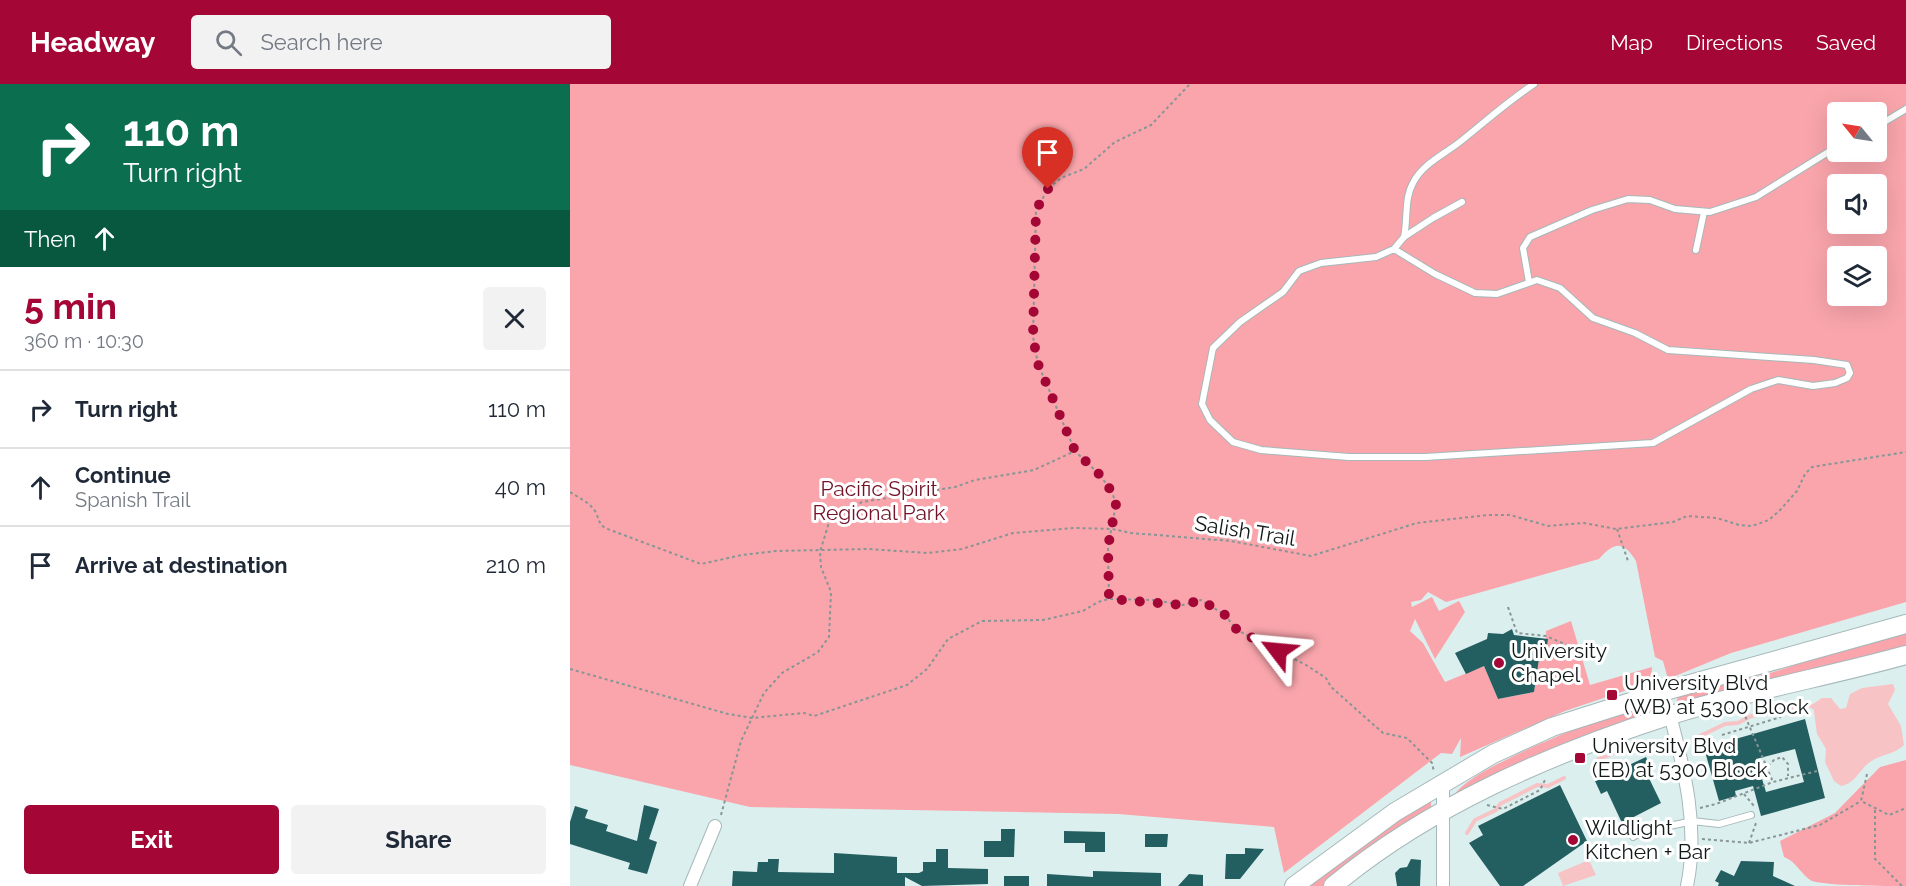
<!DOCTYPE html>
<meta charset="utf-8">
<style>
:root{--surface:#fff;--page:#f2f2f3;--text:#1f2937;--muted:#747a83;--line:#e0e1e3;--accent:#a40636}
body{margin:0;font-family:Raleway,sans-serif;background:var(--page);color:var(--text);height:100vh;display:flex;flex-direction:column;font-size:22px;white-space:nowrap}
*{box-sizing:border-box;margin:0}
p{font-size:20px;color:var(--muted)}
.icon{flex:none;width:33px;height:33px;fill:none;stroke:currentColor;stroke-width:2;stroke-linecap:round;stroke-linejoin:round}
.map{position:relative;flex:1;overflow:hidden}
.sheet{display:flex;flex-direction:column;background:var(--surface);width:570px}
.sheet>*{flex:none}
.guide{background:#0b6e4f;color:#fff;overflow:hidden}
.needle{width:39px;rotate:300deg}
.controls{position:absolute;left:1257px;top:18px;display:grid;gap:12px}
.controls a{display:grid;place-items:center;width:60px;height:60px;border-radius:6px;background:var(--surface);box-shadow:0 6px 24px #0002;font-size:30px}
.pin{position:absolute;display:grid;place-items:center;width:51px;height:51px;color:#fff;margin:-62px -26px;border-radius:50% 50% 50% 0;rotate:-45deg;box-shadow:0 0 6px #0007}
.pin .icon{rotate:45deg}
.me{position:absolute;width:66px;margin:-33px;rotate:299deg;stroke-linejoin:round;filter:drop-shadow(0 0 4px #0008)}
.turn{display:flex;align-items:center;gap:21px;height:126px;padding:0 24px;font-size:27px}
.turn .icon{width:78px;height:78px;stroke-width:2.5}
.turn b{display:block;font-size:42px;line-height:51px}
.then{display:flex;align-items:center;height:57px;padding:0 24px;background:#0003;gap:12px;font-size:22px}
.round{display:grid;place-items:center;flex:none;width:63px;height:63px;border-radius:6px;background:var(--page)}
.head{display:flex;align-items:center;justify-content:space-between;height:102px;padding:0 24px}
h1{font-size:36px;font-weight:700;line-height:45px;color:var(--accent)}
.button{display:flex;gap:12px;margin-top:auto;padding:12px 24px}
.button a{flex:1;height:69px;border-radius:6px;background:var(--accent);color:#fff;font-size:24px;font-weight:700;line-height:69px;text-align:center}
.button a+a{background:var(--page);color:var(--text)}
ul{padding:0;list-style:none}
li{display:flex;align-items:center;gap:18px;height:78px;padding:0 24px;border-top:2px solid var(--line)}
li div{flex:1}
li b{display:block;font-size:22px}
li em{font-style:normal}
header{display:flex;align-items:center;gap:36px;box-sizing:border-box;height:84px;padding:0 30px;background:var(--accent);color:#fff}
header strong{font-size:28px}
nav{display:flex;gap:33px;margin-inline-start:auto;font-size:21px}
.search{width:420px;height:54px;background:var(--page);display:flex;align-items:center;gap:15px;box-sizing:border-box;padding:0 21px;border-radius:6px;color:var(--muted);font-size:22px}
main{display:flex;flex:1;min-height:0}
.map>svg:first-child{display:block}
</style>
<header>
<strong>Headway</strong>
<div class="search"><svg class="icon" aria-label="search" viewBox="0 0 24 24"><circle cx="10" cy="10" r="6"/><path d="M15 15l6 6"/></svg>Search here</div>
<nav><a>Map</a><a>Directions</a><a>Saved</a></nav>
</header>
<main>
<section class="sheet">
<div class="guide">
<div class="turn"><svg class="icon" aria-label="right" viewBox="0 0 24 24"><path d="M7 20v-9h11M14 6l5 5-5 5"/></svg><div><b>110 m</b>Turn right</div></div>
<div class="then">Then<svg class="icon" aria-label="ahead" viewBox="0 0 24 24"><path d="M12 20V5M6 11l6-6 6 6"/></svg></div>
</div>
<div class="head"><div><h1>5 min</h1><p>360 m · 10:30</p></div><a class="round"><svg class="icon" aria-label="close" viewBox="0 0 24 24"><path d="M6 6l12 12M18 6L6 18"/></svg></a></div>
<ul>
<li><svg class="icon" aria-label="right" viewBox="0 0 24 24"><path d="M7 20v-9h11M14 6l5 5-5 5"/></svg><div><b>Turn right</b></div><em>110 m</em></li>
<li><svg class="icon" aria-label="ahead" viewBox="0 0 24 24"><path d="M12 20V5M6 11l6-6 6 6"/></svg><div><b>Continue</b><p>Spanish Trail</p></div><em>40 m</em></li>
<li><svg class="icon" aria-label="arrive" viewBox="0 0 24 24"><path d="M6 21V4h12l-3 4 3 4H6"/></svg><div><b>Arrive at destination</b></div><em>210 m</em></li>
</ul>
<div class="button"><a>Exit</a><a>Share</a></div>
</section>
<div class="map">
<svg width="1336" height="802" viewBox="0 0 1336 802">
<rect width="100%" height="100%" fill="#dcefef"/>
<g fill="#f9a5ab" fill-rule="evenodd">
<path d="M0,0H1336V518L1161,569L1098,595L1093,577L1085,573L1066,477C1053,456 1044,458 1029,475L876,518L858,508L851,516L841,518L842,523L862,513L869,527L889,517L895,528L865,575L845,535L840,547L853,559L875,598L914,582L928,615L964,608L969,575H975L976,547L1001,537L1020,601L1082,583L1081,598L995,627L890,673L891,654L882,670L871,669L714,789L704,743L548,730L180,723L0,681ZM1268,28H1306V68H1268ZM1268,100H1306V140H1268ZM1268,172H1306V212H1268Z"/>
<path d="M1336,544V563L1108,623L1106,619L1108,613C1144,601 1181,596 1216,584C1256,569 1295,556 1336,544Z"/>
<path d="M1078,620L1084,622L1085,626L1021,650L884,712C898,684 1026,637 1061,623Z"/>
<path d="M1336,676V802C1314,802 1261,802 1242,797C1231,791 1226,777 1214,773L1210,757L1265,729L1310,683Z"/>
<polygon points="861,716 861,727 756,802 730,802 758,780"/>
</g>
<g fill="#f7c3c5">
<path d="M1323,600L1325,606L1318,620L1331,642L1334,661C1324,671 1310,670 1300,678C1288,687 1286,699 1271,702L1264,697L1255,678L1256,665L1247,650L1243,620L1252,614H1261L1270,625L1276,624L1280,610L1292,604Z"/>
<polygon points="1019,776 1026,791 993,802 988,789"/>
</g>
<g fill="none" stroke-linecap="round" stroke-linejoin="round">
<g stroke="#f7c3c5" stroke-width="4">
<polyline points="1128,653 1155,640 1168,639 1181,632 1217,627 1237,619 1243,623"/>
<polyline points="1026,676 1066,661 1076,665 1085,664"/>
<polyline points="897,749 905,736 926,726 930,720 967,701 978,702 994,694"/>
</g>
</g>
<g fill="#235e60" fill-rule="evenodd">
<polygon points="942,545 944,551 978,555 975,575 969,575 964,608 928,615 914,582 896,590 885,569 917,555 918,549 933,550"/>
<path d="M1235,635L1255,714L1191,732L1183,702L1165,707L1166,712L1149,717L1134,664ZM1225,665L1234,698L1196,708L1186,675Z"/>
<polygon points="1076,673 1082,685 1076,688 1091,719 1052,739 1037,707 1031,710 1025,697"/>
<polygon points="990,701 1017,757 953,802 930,802 899,759 913,751 908,742"/>
<polygon points="74,721 89,725 79,755 87,758 77,790 58,785 60,779 0,760 0,738 5,722 18,726 15,734 38,741 36,747 67,757"/>
<polygon points="431,745 445,745 444,773 414,773 414,757 431,757"/>
<polygon points="494,747 535,748 535,768 515,768 515,759 494,759"/>
<polygon points="575,750 598,750 597,763 575,763"/>
<polygon points="675,764 694,765 670,795 655,795 656,770 675,770"/>
<polygon points="366,765 378,765 378,784 418,785 418,800 352,802 335,793 335,802 162,802 163,787 187,788 188,778 198,778 198,775 209,775 208,788 264,789 264,769 327,773 327,789 349,789 353,787 353,778 366,778"/>
<polygon points="841,775 851,776 850,802 827,802 825,789 830,784 837,783"/>
<polygon points="1171,777 1204,778 1203,792 1225,802 1148,802 1149,799 1145,797 1151,786 1164,792"/>
<polygon points="523,787 591,789 591,802 477,802 477,790 523,793"/>
<polygon points="619,790 633,791 633,802 608,802"/>
<rect x="434" y="792" width="25" height="10"/>
</g>
<g fill="none" stroke-linecap="round" stroke-linejoin="round">
<defs>
<g id="lane">
<polyline points="1306,43 1336,25"/>
<path d="M834,153C838,135 834,115 843,99C852,80 875,70 891,57C916,37 937,18 964,0"/>
<polyline points="824,165 865,190 905,209 927,210 967,196 990,204 1023,234 1065,249 1098,266 1244,276 1277,281 1280,289 1277,294 1265,299 1243,302 1208,296 1181,305 1083,359 855,373 779,373 691,366 663,358 640,336 632,320 643,264 670,238 713,208 729,187 751,179 806,173 824,165 834,153 863,134 892,118"/>
<polyline points="1126,166 1134,128"/>
<polyline points="959,198 953,164 960,153 1022,126 1058,115 1080,116 1105,125 1140,128 1186,113 1268,62"/>
<polyline points="1063,753 1073,747 1109,740 1122,737 1149,740 1181,731"/>
</g>
<g id="street">
<path d="M1100,631C1115,688 1129,744 1117,802"/>
<polyline points="873,701 873,802"/>
<polyline points="120,802 145,742"/>
</g>
<g id="secondary">
<polyline points="724,802 825,728 923,670 982,643 1095,607 1336,540"/>
<path d="M763,802C859,722 980,670 1098,632C1176,607 1257,593 1336,571"/>
</g>
</defs>
<use href="#lane" stroke="#a6b8b9" stroke-width="8"/>
<use href="#street" stroke="#a6b8b9" stroke-width="14"/>
<use href="#secondary" stroke="#a6b8b9" stroke-width="20"/>
<g stroke="#879595" stroke-width="2" stroke-dasharray="3 3" stroke-linecap="butt">
<path d="M0,408C9,414 19,418 25,427C29,434 28,439 35,444L131,480L172,471L206,467L298,465L358,469L392,465L443,449L505,444L542,445L561,449L661,457L741,472L847,439L918,431H940L978,442L1014,439L1046,445L1103,438L1117,432L1147,434L1169,441L1182,442L1199,436L1211,425L1227,407L1235,390L1242,383L1336,368"/>
<polyline points="1047,445 1058,477"/>
<polyline points="539,515 538,463 546,420 542,408 530,391 505,367 468,280 463,253 466,126 478,105 491,94 514,85 545,58 581,41 620,0"/>
<polyline points="938,523 947,549 976,552 1009,566"/>
<polyline points="0,585 158,630 182,634 234,629 244,632 337,601 357,585 378,555 412,537 473,536 513,527 528,518 539,515 583,516 613,521 631,516 655,531 667,546 736,581 756,594 761,603 813,649 837,654 862,679 864,688"/>
<polyline points="1173,627 1203,698"/>
<polyline points="1152,651 1211,633"/>
<polyline points="1198,682 1204,676 1212,673 1218,680 1218,692"/>
<polyline points="1297,690 1291,717 1319,731 1336,724"/>
<polyline points="1174,710 1184,722"/>
<polyline points="917,721 933,725 970,706 976,694"/>
<polyline points="1130,724 1146,720 1203,698 1247,687"/>
<polyline points="1305,726 1305,775 1332,802"/>
<polyline points="151,731 171,657 194,609 212,589 248,568 259,553 261,508 251,483 250,468 260,435 292,418 385,403 405,396 464,386 505,367"/>
<polyline points="1132,755 1179,759 1250,741 1291,717"/>
<polyline points="1179,759 1186,739"/>
</g>
<use href="#lane" stroke="#fff" stroke-width="6"/>
<use href="#street" stroke="#fff" stroke-width="12"/>
<use href="#secondary" stroke="#fff" stroke-width="18"/>
</g>
<g fill="none" stroke-linecap="round" stroke-linejoin="round">
<polyline stroke="#a40636" stroke-width="10" stroke-dasharray="0 18" points="478,105 466,126 463,253 468,280 505,367 530,391 542,408 546,420 538,463 539,515 613,521 631,516 655,531 667,546 708,567"/>
</g>
<g fill="#a40636" stroke="#fff" stroke-width="2">
<circle cx="929" cy="579" r="6"/>
<rect x="1036" y="605" width="12" height="12" rx="3"/>
<rect x="1004" y="668" width="12" height="12" rx="3"/>
<circle cx="1003" cy="756" r="6"/>
</g>
<g text-anchor="middle" stroke-width="6" stroke-linejoin="round" paint-order="stroke">
<g font-size="21" fill="#741328" stroke="#fff">
<text x="309" y="412">Pacific Spirit<tspan x="309" dy="24">Regional Park</tspan></text>
</g>
<g font-size="21" fill="#121919" stroke="#fff">
<text transform="translate(675 447) rotate(9)" y="7">Salish Trail</text>
</g>
<g font-size="21" fill="#121919" stroke="#fff" text-anchor="start">
<text x="941" y="574">University<tspan x="941" dy="24">Chapel</tspan></text>
<text x="1054" y="606">University Blvd<tspan x="1054" dy="24">(WB) at 5300 Block</tspan></text>
<text x="1022" y="669">University Blvd<tspan x="1022" dy="24">(EB) at 5300 Block</tspan></text>
<text x="1015" y="751">Wildlight<tspan x="1015" dy="24">Kitchen + Bar</tspan></text>
</g>
</g>
</svg>
<div class="controls">
<a><svg class="needle" viewBox="-14 -14 28 28"><path d="M0-13l5 13h-10z" fill="#e53935"/><path d="M0 13l5-13h-10z" fill="#747a83"/></svg></a>
<a><svg class="icon" aria-label="sound" viewBox="0 0 24 24"><path d="M4 9h4l5-4v14l-5-4H4zM17 9q2 3 0 6"/></svg></a>
<a><svg class="icon" aria-label="layers" viewBox="0 0 24 24"><path d="M12 4l9 5-9 5-9-5zM3 14l9 5 9-5"/></svg></a>
</div>
<div class="pin" style="left:478px;top:105px;background:#d93025"><svg class="icon" aria-label="arrive" viewBox="0 0 24 24"><path d="M6 21V4h12l-3 4 3 4H6"/></svg></div>
<svg class="me" style="left:708px;top:567px" viewBox="-20 -20 40 40"><path d="M0-17L14 15 0 8-14 15z" fill="#a40636" stroke="#fff" stroke-width="4"/></svg>
</div>
</main>
